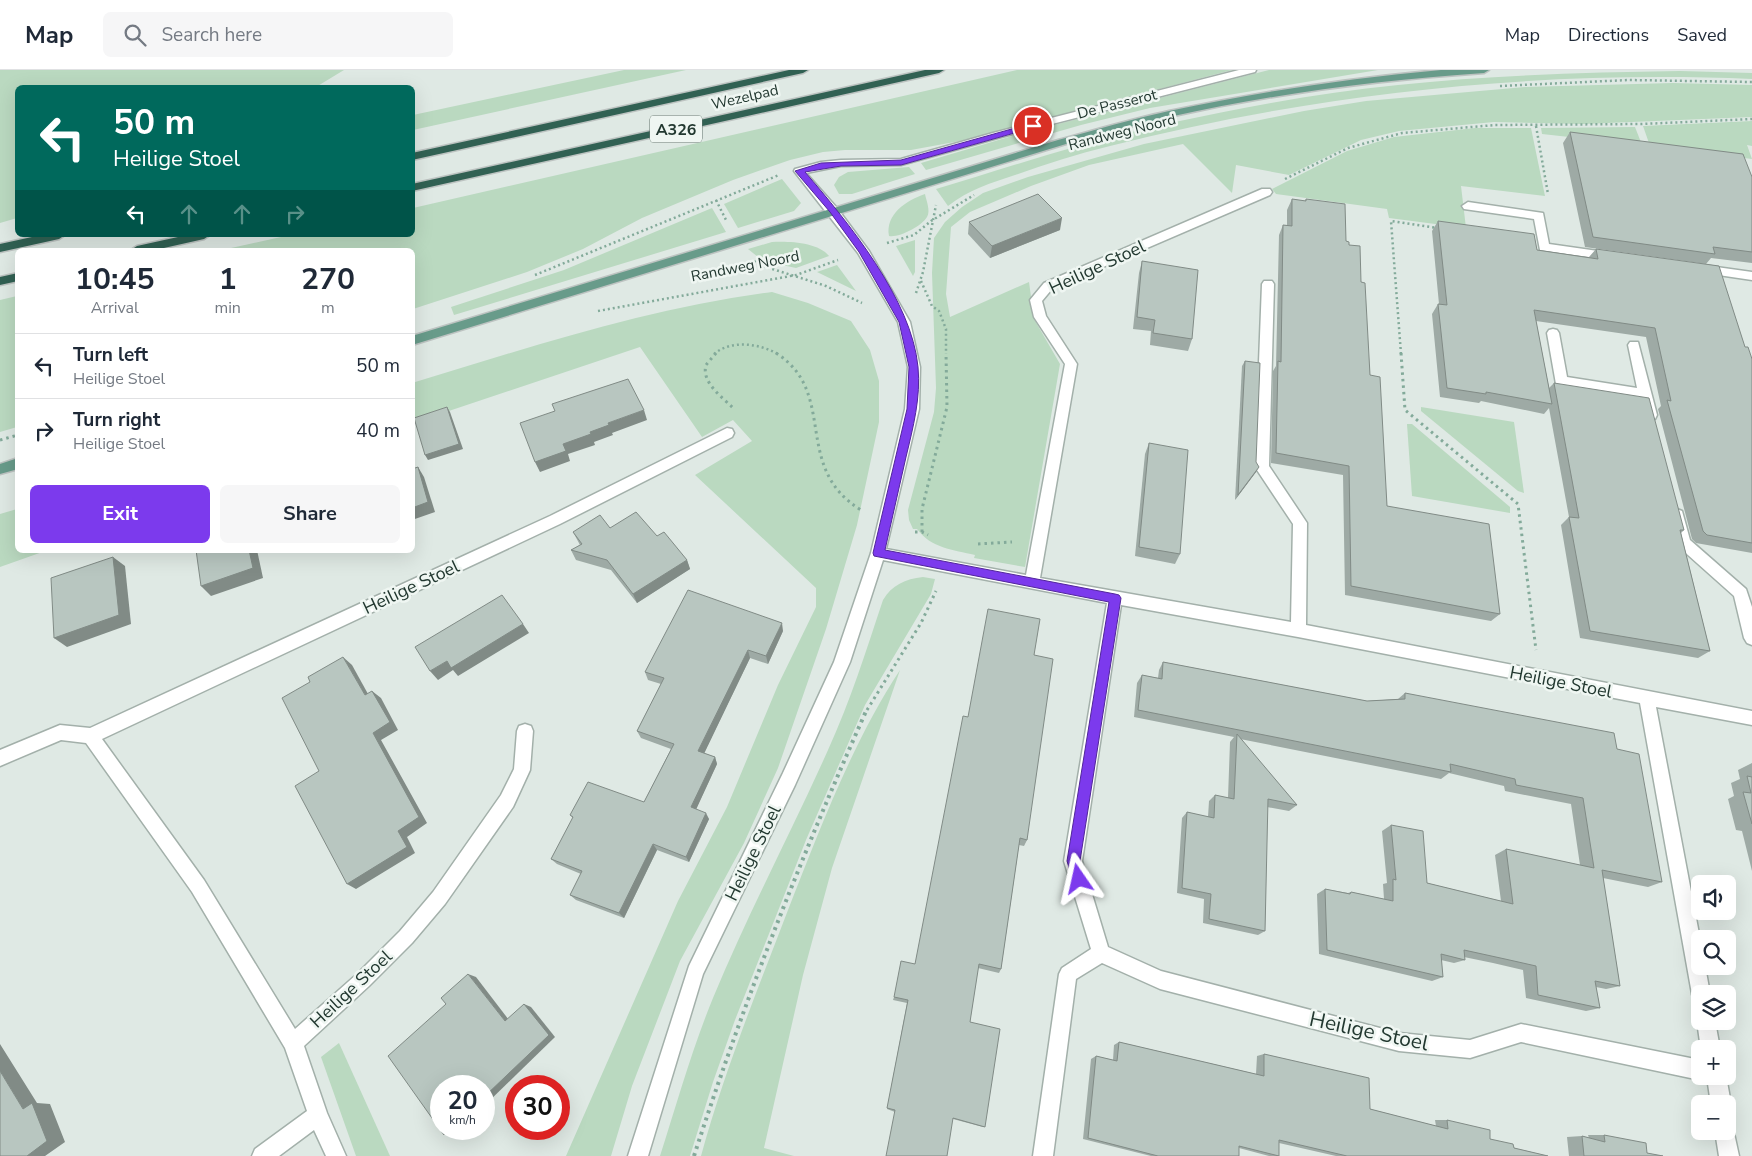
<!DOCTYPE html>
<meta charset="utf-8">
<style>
:root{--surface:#fff;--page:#f6f6f7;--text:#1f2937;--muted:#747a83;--line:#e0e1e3;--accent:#7c3aed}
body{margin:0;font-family:"Nunito Sans",sans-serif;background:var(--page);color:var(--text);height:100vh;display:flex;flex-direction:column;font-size:19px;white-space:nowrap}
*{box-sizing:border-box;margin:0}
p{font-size:16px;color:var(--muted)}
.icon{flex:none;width:28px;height:28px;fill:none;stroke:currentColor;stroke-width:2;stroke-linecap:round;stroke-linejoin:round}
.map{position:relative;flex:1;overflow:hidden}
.side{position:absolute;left:15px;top:178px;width:400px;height:305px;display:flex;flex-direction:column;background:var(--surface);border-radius:8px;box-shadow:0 5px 20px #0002}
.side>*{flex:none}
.guide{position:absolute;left:15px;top:15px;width:400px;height:152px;border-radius:8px;box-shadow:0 5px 20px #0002;background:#00695c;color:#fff;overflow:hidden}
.fabs{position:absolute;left:1691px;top:805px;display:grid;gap:10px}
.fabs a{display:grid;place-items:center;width:45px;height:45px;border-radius:8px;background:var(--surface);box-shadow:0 5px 20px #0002;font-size:25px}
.speed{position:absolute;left:430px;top:1005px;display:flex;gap:10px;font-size:25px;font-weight:700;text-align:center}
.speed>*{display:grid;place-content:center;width:65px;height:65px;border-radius:50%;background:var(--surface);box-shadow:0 5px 20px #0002;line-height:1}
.speed small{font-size:12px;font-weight:400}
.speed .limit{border:8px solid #d22;background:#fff;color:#111}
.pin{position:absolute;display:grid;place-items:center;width:42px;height:42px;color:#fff;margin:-21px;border:2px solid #fff;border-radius:50%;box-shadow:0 1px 5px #0007}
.me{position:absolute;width:55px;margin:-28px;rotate:349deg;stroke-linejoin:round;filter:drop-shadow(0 0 4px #0008)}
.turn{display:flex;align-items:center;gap:18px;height:105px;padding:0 15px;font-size:22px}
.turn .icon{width:65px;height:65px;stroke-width:2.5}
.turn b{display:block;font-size:35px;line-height:42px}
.lanes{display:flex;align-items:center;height:48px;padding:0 15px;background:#0003;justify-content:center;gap:25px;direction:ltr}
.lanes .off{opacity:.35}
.eta{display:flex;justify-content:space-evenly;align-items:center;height:85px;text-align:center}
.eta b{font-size:30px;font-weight:700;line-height:35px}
.action{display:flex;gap:10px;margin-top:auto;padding:10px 15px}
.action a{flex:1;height:58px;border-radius:8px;background:var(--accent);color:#fff;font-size:20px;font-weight:700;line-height:58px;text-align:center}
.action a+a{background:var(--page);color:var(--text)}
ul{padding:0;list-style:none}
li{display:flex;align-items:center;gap:15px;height:65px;padding:0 15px;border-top:1px solid var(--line)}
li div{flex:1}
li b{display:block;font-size:19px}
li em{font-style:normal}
header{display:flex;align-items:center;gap:30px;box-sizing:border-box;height:70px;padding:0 25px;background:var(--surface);border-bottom:1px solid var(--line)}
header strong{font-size:24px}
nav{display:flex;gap:28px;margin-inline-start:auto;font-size:18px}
.search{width:350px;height:45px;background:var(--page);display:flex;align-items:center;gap:12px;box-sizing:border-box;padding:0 18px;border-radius:8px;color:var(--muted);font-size:19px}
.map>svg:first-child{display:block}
</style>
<header>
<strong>Map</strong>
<div class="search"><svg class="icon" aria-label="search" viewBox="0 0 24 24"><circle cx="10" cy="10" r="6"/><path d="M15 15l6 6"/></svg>Search here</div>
<nav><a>Map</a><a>Directions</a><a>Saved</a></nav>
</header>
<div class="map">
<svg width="1752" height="1086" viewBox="0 0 1752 1086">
<rect width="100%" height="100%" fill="#dfe9e4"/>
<g fill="#bad9c0">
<polygon points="0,0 344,0 316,17 18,18 17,148 0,153"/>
<polygon points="624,0 686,0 413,60 413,45"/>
<polygon points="1017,0 1232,0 960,71 911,80 845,80 823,82 790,90 733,110 642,148 583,179 527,202 413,239 412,180 222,180 290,165 412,165 413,138"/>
<polygon points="1269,0 1378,0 1150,38 1081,55 926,100 921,93 1019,64"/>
<path d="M1680,1L1752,3V9C1536,0 1319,23 1110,76C1077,84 1046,94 1015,105C991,113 968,120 948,136L936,119C984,105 1031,89 1078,76C1141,58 1206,45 1271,33C1406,8 1543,3 1680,1Z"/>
<path d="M1673,13L1752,15V47L1583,54L1494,52L1399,61L1361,70L1289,105L1236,95L1232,123L1183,74L1089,95L1031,116L970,142L951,157L946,224L950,247L1029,212L1034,249L1060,294L1025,497L974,488L975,485C953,480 931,478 917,459H913L909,450L908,440L934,342L936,318L932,203L934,168L945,152L962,137L983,123L1028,107L1144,74L1304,41L1366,31L1525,17Z"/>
<polygon points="1752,51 1752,76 1747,75 1752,89 1650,76 1643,56"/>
<polygon points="1635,57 1642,75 1542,64 1541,58"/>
<polygon points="1475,58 1531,58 1545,126 1461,116 1466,158 1389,148 1387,139 1276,124 1272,119 1347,81 1394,67"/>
<polygon points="909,97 915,104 852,124 839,124 834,115 839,107 848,102"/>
<polygon points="782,109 801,133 794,141 738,158 724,134"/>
<path d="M925,124C926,130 931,141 927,147C922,156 899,168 889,166C885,144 907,130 925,124Z"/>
<polygon points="712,138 726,162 454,245 451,237 564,200"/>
<polygon points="915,170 915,202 913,206 896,176"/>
<path d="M772,172C788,171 818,172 829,186L796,198L763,191L748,179Z"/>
<polygon points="837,195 856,221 817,202"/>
<path d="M772,222L808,233L851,251L870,280L879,311V352L857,455L826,559L778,698L744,773L680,891L632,1016L611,1086H566L678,831L727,737L778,615L816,537V518L695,405L752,371L733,350L702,367L640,277L413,353L412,313C530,277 649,238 772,222Z"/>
<polygon points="17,226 17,357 0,362 0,230"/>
<polygon points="1421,337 1514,352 1524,423 1518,421 1421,341"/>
<polygon points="1407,354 1412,354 1510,437 1510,443 1412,426"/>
<polygon points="17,439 18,480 48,480 0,497 0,444"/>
<path d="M923,507L935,509L931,524L865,635L806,770L735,950L713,1012L690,1086H660C677,1033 692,979 713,928C748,843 791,763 828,680C850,632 866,581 883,530C892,515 905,509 923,507Z"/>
<path d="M900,600L832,798L803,905L764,1078L794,1086H701C724,1002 757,921 788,840C819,761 853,671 900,600Z"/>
<polygon points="339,973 390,1086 356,1086 321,987"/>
</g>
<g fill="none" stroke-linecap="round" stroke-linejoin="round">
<defs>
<g id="minor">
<polygon points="1239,0 1256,0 1255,2 1001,67 901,95 841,96 806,103 837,138 869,181 910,252 920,297 919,339 886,479 1026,505 1065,294 1034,247 1030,230 1044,213 1262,119 1270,119 1272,122 1270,125 1052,219 1042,231 1046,246 1077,294 1040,508 1291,552 1293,454 1255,397 1262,214 1264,211 1272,211 1274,214 1269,396 1307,453 1306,555 1752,641 1752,655 1656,637 1700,869 1700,896 1705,896 1710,924 1700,924 1700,933 1694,931 1692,924 1640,633 1298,567 1121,535 1082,791 1108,877 1161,901 1399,963 1470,970 1521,954 1700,990 1700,1006 1726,1006 1731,1034 1728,1041 1728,1034 1711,1034 1707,1007 1700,1010 1521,972 1470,988 1399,981 1160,919 1102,893 1076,909 1053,1086 1033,1086 1059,904 1062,898 1091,879 1064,791 1107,533 883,490 850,592 795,715 703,904 648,1086 628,1086 689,896 783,703 834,592 871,483 905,339 908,297 898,252 858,183 794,101 795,99 821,92 841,90 901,89 993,63"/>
<polygon points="1468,132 1543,143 1549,174 1612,183 1618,187 1612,191 1540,180 1534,149 1464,139 1462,136"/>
<polygon points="1702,195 1752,202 1752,210 1698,202 1696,199"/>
<polygon points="1553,259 1557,260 1559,263 1567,307 1637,318 1628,275 1630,272 1638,272 1657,345 1655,349 1645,349 1639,328 1556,314 1547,263 1549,260"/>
<polygon points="727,358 732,359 734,363 732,367 560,454 102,669 204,810 295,959 357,904 400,861 433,822 501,725 514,699 517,661 519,656 525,654 531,656 533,661 530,700 513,737 445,834 412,873 369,916 304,976 327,1043 346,1086 326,1086 314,1060 279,1086 252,1086 255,1079 307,1041 285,978 192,822 86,673 61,670 0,696 0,680 60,655 90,658 550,446"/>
<polygon points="1677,439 1682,441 1690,470 1746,519 1752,537 1752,575 1747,573 1744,568 1734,526 1679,477 1670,445 1672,441"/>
<polygon points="1699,944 1700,951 1715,951 1720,979 1701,979 1697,951"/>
<polygon points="1728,1052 1732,1054 1739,1086 1719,1086 1715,1061 1728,1061"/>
</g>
<g id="major">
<path d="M1441,0H1489L1484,3C1378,10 1272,24 1169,47C1134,55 1100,65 1066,74L412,275V266L1058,70C1095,60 1132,49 1169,41C1259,22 1349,8 1441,0Z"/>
<polygon points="18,388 18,399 0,404 0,394"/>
</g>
<g id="highway">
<polygon points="789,0 808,0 803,3 412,90 412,83"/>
<polygon points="925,0 944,0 939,3 412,121 412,114"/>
<polygon points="41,165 65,165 59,169 0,182 0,174"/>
<polygon points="187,165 210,165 204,169 155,180 131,180 137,176"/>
<polygon points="18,203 18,211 0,215 0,207"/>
</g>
</defs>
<use href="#minor" stroke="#a3b0aa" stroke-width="3"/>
<use href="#major" stroke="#bdc3c1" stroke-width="3"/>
<use href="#highway" stroke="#bdc3c1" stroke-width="3"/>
<g stroke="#83aa9a" stroke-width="2.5" stroke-dasharray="2 3" stroke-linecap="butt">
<polyline points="1500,16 1629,10 1752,12"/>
<polyline points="1536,56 1548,124"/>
<polyline points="1285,109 1348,78 1402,63 1495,55 1642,54 1752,49"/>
<polyline points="716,130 726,150"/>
<polyline points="887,173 914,165 931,151 974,125"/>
<polyline points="754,191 763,196 826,216 862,233"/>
<polyline points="535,205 779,105"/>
<polyline points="921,211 932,236 939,241 946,259 946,284"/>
<polyline points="916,223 923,202 936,135"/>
<polyline points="598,241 796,205 838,190"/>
<path d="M714,284C732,269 760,274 778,284"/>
<polyline points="1401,284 1391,151 1437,158"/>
</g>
<g stroke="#83aa9a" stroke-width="3" stroke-dasharray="2.5 4" stroke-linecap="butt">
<path d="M716,283L706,295C701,312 722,327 733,338"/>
<path d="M776,283C839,323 791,397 861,440"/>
<polyline points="1401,283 1405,340 1518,434 1536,580"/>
<polyline points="0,370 18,365"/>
<polyline points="915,462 922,462 928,465"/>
<polyline points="922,462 922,439 947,337 946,283"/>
<polyline points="978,474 1012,472"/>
<polyline points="867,640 921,553 936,521"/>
</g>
<path stroke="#83aa9a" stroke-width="4" stroke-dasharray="3 4.5" stroke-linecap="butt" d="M694,1086C743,934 802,785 867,639"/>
<use href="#minor" fill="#fff" fill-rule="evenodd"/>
<use href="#major" fill="#689b8a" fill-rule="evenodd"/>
<use href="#highway" fill="#316153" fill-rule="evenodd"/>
</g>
<g fill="#9eaaa5">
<polygon points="1570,62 1752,107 1752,193 1711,188 1706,194 1585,177 1563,73"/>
<polygon points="1292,129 1305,131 1306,129 1346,171 1349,175 1361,212 1370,305 1387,436 1500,544 1491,551 1345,525 1343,405 1271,393 1273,301 1276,296 1279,165 1283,155 1287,155 1287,140"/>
<polygon points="1438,151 1537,180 1589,187 1596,179 1745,277 1752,289 1752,483 1696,473 1692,469 1658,339 1661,336 1646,267 1536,251 1549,318 1554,313 1684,460 1681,463 1710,581 1698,588 1580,568 1561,455 1569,447 1549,338 1544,344 1481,331 1479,333 1440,327 1432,244 1438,234 1439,234 1432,161"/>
<polygon points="969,152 1060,160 990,188 968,164"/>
<polygon points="1142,191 1192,269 1188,281 1150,275 1151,261 1133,259 1139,203"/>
<polygon points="1245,291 1256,392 1256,402 1235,430 1242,296"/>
<polygon points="1149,373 1180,484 1175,494 1135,486 1145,384"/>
<polygon points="610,458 657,466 687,490 690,499 637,533 611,500 576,490 571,480 580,475 573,462"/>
<polygon points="783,561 768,594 750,588 704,683 715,687 717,694 696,739 709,749 689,792 657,780 624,848 576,830 570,825 581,804 557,794 551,789 573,748 570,745 644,732 671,679 641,668 637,661 661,614 648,610 645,602"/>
<polygon points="1034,585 1027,770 1024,776 1019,775 1001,899 999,903 978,898 970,952 985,1057 983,1057 953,1049 895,1042 887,1039 907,933 893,930 894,927 915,894"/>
<polygon points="1163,592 1367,631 1398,629 1405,623 1617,679 1662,812 1648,817 1603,808 1620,916 1606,919 1596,917 1600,938 1586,941 1526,928 1523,900 1493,893 1464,887 1465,890 1454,893 1441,890 1443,907 1432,911 1319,884 1317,824 1325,819 1348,823 1351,822 1384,829 1383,814 1387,813 1382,761 1391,755 1427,813 1501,831 1495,785 1506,779 1580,795 1571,734 1505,721 1504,716 1449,703 1441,709 1240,669 1297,735 1289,741 1267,737 1265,861 1258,865 1203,853 1204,829 1177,823 1182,748 1187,742 1208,747 1209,731 1215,725 1228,728 1230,672 1234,667 1134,647 1137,613 1142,605 1158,608 1159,600"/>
<polygon points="1752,693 1752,801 1742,761 1736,760 1728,729 1734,726 1731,713 1740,709 1738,700"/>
<polygon points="1119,972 1256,1004 1257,986 1264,984 1370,1039 1436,1056 1435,1050 1447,1050 1490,1069 1514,1078 1548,1086 1336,1086 1279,1073 1279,1086 1269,1086 1239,1078 1239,1086 1151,1086 1083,1069 1091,989 1096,986 1113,990 1114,975"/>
<polygon points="1588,1065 1604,1065 1647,1083 1663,1086 1569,1086 1567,1067 1582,1066 1589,1068"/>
</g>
<g fill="#818b86">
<polygon points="1062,148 1060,160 990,188 992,176"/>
<polygon points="447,337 450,342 463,379 428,390 425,385"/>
<polygon points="644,340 647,350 612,363 613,365 594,372 595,375 568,384 570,391 540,402 535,392 563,374 608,353"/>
<polygon points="418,397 424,407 435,442 412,450 412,438"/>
<polygon points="1259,397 1256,402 1235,430 1238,425"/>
<polygon points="249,480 257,480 263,508 211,526 201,516"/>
<polygon points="113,487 125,496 131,554 67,577 54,568"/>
<polygon points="687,490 690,499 637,533 633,524"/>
<polygon points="782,553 783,561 768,594 766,586"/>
<polygon points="523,554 529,563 458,606 453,600 438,610 430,601 447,591"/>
<polygon points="748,580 750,588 702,688 698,681"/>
<polygon points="343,587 352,595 373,633 365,625"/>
<polygon points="372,621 381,628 398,660 381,670 427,753 407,767 415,783 356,819 347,814 398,761 373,663"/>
<polygon points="715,687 717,694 694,744 691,737"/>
<polygon points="706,743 709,749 689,792 686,787"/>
<polygon points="653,774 657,780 624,848 619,843"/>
<polygon points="468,904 476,907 512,954 505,951"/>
<polygon points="524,934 531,937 555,967 484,1036 484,1027"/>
<polygon points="0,974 37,1033 50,1034 65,1072 45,1086 27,1086 23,1039 0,1001"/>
<polygon points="450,1059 460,1059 453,1065 444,1065"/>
</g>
<g fill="#b8c6c0" stroke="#818b86">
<polygon points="1570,62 1743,84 1752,107 1752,182 1713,177 1715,184 1593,167"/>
<polygon points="1038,124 1062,148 992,176 969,152"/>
<polygon points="1292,129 1306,131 1306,129 1345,134 1346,171 1349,172 1349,175 1360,176 1361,212 1365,213 1370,305 1380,307 1387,436 1489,454 1500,544 1351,516 1349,396 1276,383 1278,291 1281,292 1283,155 1292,156"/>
<polygon points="1438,151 1534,164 1537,180 1598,189 1596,179 1719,196 1745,277 1748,277 1752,289 1752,473 1707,465 1703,461 1667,330 1671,331 1655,258 1534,240 1552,334 1486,322 1486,324 1447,318 1438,234 1447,235"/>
<polygon points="1142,191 1198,200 1192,269 1153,263 1155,250 1137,247"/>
<polygon points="1245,291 1260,293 1256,392 1259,397 1238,425"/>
<polygon points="628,309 644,340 608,353 609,355 590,362 591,364 563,374 566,381 535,392 520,353 555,341 552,334"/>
<polygon points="1554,313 1649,328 1684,460 1680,460 1710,581 1590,561 1569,447 1579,448"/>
<polygon points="447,337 459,374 425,385 414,348"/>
<polygon points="1149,373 1188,380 1180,484 1139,477"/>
<polygon points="418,397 428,432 412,438 412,399"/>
<polygon points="636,442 657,466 664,462 687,490 633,524 607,490 571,480 582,474 573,462 600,445 610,458"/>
<polygon points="196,480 249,480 253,498 201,516"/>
<polygon points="113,487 119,545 54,568 51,508"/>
<polygon points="688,520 782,553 766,586 748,580 698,681 715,687 691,737 706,743 686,787 653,774 619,843 570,825 582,801 551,789 573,747 570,745 588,712 644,732 674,674 637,661 664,608 645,602"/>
<polygon points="502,525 523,554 451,598 447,591 430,601 415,577"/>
<polygon points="988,539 1040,549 1034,585 1053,589 1027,770 1020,768 1001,899 979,894 970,952 1000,959 985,1057 953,1048 947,1086 886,1086 895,1040 887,1038 908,930 894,927 901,891 915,894 963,646 968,647"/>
<polygon points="343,587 365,625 372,621 390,652 373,663 419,747 398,761 407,777 347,814 295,716 319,701 282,628 310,612 308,607"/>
<polygon points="1163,592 1367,631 1405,629 1405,623 1614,663 1617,679 1639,684 1662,812 1602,800 1620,916 1595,911 1600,938 1538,925 1536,896 1505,889 1464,880 1465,890 1441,884 1443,907 1327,880 1325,819 1350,824 1351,822 1393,831 1393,809 1396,810 1391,755 1423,761 1427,813 1513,834 1506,779 1594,798 1583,728 1516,715 1515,709 1450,694 1451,702 1138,640 1142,605 1162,609"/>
<polygon points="1237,664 1297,735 1268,729 1265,861 1209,849 1211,824 1182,818 1187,742 1214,748 1215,725 1234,729"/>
<polygon points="1747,706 1752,707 1752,754 1743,722 1751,723"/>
<polygon points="468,904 505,951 524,934 549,965 484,1027 484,1016 441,1016 441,1059 450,1059 444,1065 388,986 446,934 441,928"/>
<polygon points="1119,972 1264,1006 1264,984 1369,1008 1370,1039 1448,1059 1447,1050 1490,1060 1490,1069 1513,1074 1514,1078 1548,1086 1347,1086 1279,1070 1279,1086 1239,1076 1239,1086 1158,1086 1088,1068 1096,986 1117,991"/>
<polygon points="0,1001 23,1039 32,1033 47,1071 27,1086 0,1086"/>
<polygon points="1604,1065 1646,1073 1647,1083 1663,1086 1584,1086 1582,1066 1605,1072"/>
</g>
<path fill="#7c3aed" stroke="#51269a" d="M1033,53L1037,56L1036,57L901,95L841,96L805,102C848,152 912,230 918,297C921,327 913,358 906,387C899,418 892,449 885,480L1115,524L1119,525L1121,528L1080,791L1085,809L1083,814L1079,816L1074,814L1067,791L1109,532L874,486L873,483L907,339L909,297L899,252L859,182L830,142L795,101L821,93L901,90Z"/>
<g text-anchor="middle" stroke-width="5" stroke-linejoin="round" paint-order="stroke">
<g font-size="15" fill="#223830" stroke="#eff6f2">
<text transform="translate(745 27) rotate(-13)" y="5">Wezelpad</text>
<text transform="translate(1117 34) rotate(-14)" y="5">De Passerot</text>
<text transform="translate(1122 62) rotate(-14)" y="5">Randweg Noord</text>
<text transform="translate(745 196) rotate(-11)" y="5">Randweg Noord</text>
</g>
<rect fill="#eff6f2" stroke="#60716a" stroke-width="1" x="650" y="45.5" width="52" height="27" rx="4"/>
<g font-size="16" font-weight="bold" fill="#223830">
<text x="676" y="65">A326</text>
</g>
<g font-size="18" fill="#223830" stroke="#eff6f2">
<text transform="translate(1097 197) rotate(-25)" y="6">Heilige Stoel</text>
<text transform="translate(411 517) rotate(-25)" y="6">Heilige Stoel</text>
<text transform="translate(1561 612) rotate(11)" y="6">Heilige Stoel</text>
<text transform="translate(753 783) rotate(-64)" y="6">Heilige Stoel</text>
<text transform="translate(351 919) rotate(-43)" y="6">Heilige Stoel</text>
</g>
<g font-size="21" fill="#223830" stroke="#eff6f2">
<text transform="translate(1369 961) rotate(12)" y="7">Heilige Stoel</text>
</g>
</g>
</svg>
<div class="fabs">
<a><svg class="icon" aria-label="sound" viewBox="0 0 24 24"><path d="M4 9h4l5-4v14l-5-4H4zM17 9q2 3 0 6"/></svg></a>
<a><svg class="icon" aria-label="search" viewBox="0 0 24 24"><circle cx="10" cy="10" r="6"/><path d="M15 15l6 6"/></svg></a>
<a><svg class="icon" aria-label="layers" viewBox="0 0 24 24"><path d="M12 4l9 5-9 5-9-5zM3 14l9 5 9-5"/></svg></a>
<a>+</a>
<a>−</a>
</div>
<div class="speed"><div>20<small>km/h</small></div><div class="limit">30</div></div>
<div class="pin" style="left:1033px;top:56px;background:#d93025"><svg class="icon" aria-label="arrive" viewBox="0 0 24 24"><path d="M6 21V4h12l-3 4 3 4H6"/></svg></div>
<svg class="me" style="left:1079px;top:809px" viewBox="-20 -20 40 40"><path d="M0-17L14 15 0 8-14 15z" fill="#7c3aed" stroke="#fff" stroke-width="4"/></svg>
<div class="guide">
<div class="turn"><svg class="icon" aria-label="left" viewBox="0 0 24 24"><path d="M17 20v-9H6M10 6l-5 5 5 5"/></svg><div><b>50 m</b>Heilige Stoel</div></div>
<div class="lanes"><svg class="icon" aria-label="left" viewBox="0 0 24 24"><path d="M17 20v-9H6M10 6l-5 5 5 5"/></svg><svg class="icon off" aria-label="ahead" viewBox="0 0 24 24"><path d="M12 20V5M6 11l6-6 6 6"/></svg><svg class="icon off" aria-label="ahead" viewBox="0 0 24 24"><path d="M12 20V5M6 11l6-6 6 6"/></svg><svg class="icon off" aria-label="right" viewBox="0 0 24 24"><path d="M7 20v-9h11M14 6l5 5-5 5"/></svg></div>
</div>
<section class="side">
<div class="eta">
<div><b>10:45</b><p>Arrival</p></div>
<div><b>1</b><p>min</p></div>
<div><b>270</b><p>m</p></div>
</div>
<ul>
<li><svg class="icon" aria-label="left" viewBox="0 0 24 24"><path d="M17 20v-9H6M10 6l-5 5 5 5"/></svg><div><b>Turn left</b><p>Heilige Stoel</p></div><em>50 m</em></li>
<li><svg class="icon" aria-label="right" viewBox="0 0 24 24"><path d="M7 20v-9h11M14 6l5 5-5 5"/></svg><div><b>Turn right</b><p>Heilige Stoel</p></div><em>40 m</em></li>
</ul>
<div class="action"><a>Exit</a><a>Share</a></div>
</section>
</div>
